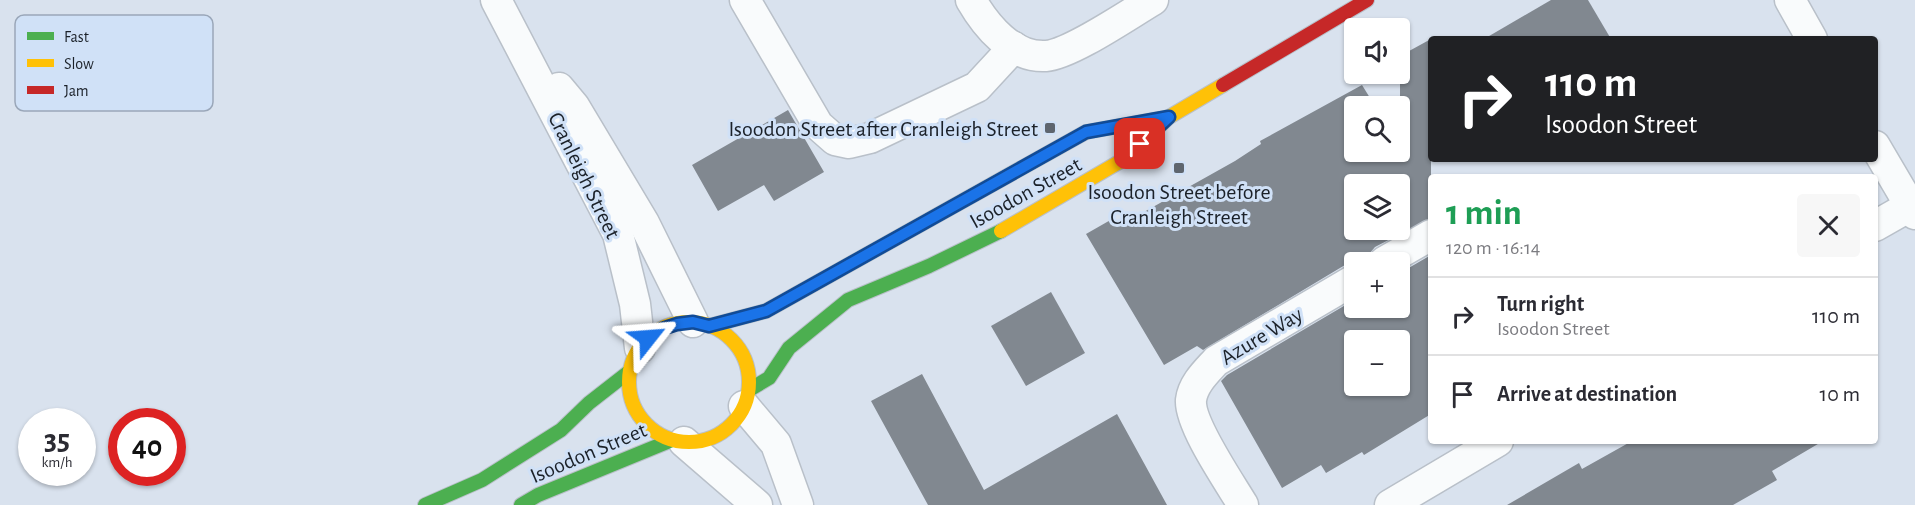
<!DOCTYPE html>
<meta charset="utf-8">
<style>
:root{--surface:#fff;--page:#f7f7f7;--text:#2b2b33;--muted:#7c7c81;--line:#e1e1e2}
body{margin:0;font-family:"Alegreya Sans",sans-serif;background:var(--page);color:var(--text);height:100vh;display:flex;flex-direction:column;font-size:22px;white-space:nowrap}
*{box-sizing:border-box;margin:0}
p{font-size:20px;color:var(--muted)}
.icon{flex:none;width:33px;height:33px;fill:none;stroke:currentColor;stroke-width:2;stroke-linecap:round;stroke-linejoin:round}
.map{position:relative;flex:1;overflow:hidden}
.drawer{position:absolute;left:1428px;top:174px;width:450px;height:270px;display:flex;flex-direction:column;background:var(--surface);border-radius:6px;box-shadow:0 2px 4px #0004}
.drawer>*{flex:none}
.top-card{position:absolute;left:1428px;top:36px;width:450px;height:126px;border-radius:6px;box-shadow:0 2px 4px #0004;background:#202124;color:#fff;overflow:hidden}
.buttons{position:absolute;left:1344px;top:18px;display:grid;gap:12px}
.buttons a{display:grid;place-items:center;width:66px;height:66px;border-radius:6px;background:var(--surface);box-shadow:0 2px 4px #0004;font-size:30px}
.speed{position:absolute;left:18px;top:408px;display:flex;gap:12px;font-size:30px;font-weight:700;text-align:center}
.speed>*{display:grid;place-content:center;width:78px;height:78px;border-radius:50%;background:var(--surface);box-shadow:0 2px 4px #0004;line-height:1}
.speed small{font-size:15px;font-weight:400}
.speed .limit{border:9px solid #d22;background:#fff;color:#111}
.pin{position:absolute;display:grid;place-items:center;width:51px;height:51px;color:#fff;margin:-26px;border-radius:12px;box-shadow:0 3px 9px #0006}
.me{position:absolute;width:66px;margin:-33px;rotate:62deg;stroke-linejoin:round;filter:drop-shadow(0 0 4px #0008)}
.turn{display:flex;align-items:center;gap:21px;height:126px;padding:0 18px;font-size:27px}
.turn .icon{width:78px;height:78px;stroke-width:2.5}
.turn b{display:block;font-size:42px;line-height:51px}
.round{display:grid;place-items:center;flex:none;width:63px;height:63px;border-radius:6px;background:var(--page)}
.headline{display:flex;align-items:center;justify-content:space-between;height:102px;padding:0 18px}
h1{font-size:36px;font-weight:700;line-height:45px;color:#1e9e55}
ul{padding:0;list-style:none}
li{display:flex;align-items:center;gap:18px;height:78px;padding:0 18px;border-top:2px solid var(--line)}
li div{flex:1}
li b{display:block;font-size:22px}
li em{font-style:normal}
.map>svg:first-child{display:block}
</style>
<div class="map">
<svg width="1915" height="505" viewBox="0 0 1915 505">
<rect width="100%" height="100%" fill="#d9e2ee"/>
<g fill="#818890" fill-rule="evenodd">
<polygon points="1551,0 1588,0 1611,39 1484,39"/>
<path d="M1431,39V218L1375,247L1369,254L1367,262L1345,265L1203,350L1197,346L1164,365L1086,234L1114,218L1119,226L1235,161L1261,144L1260,141L1362,85L1375,106H1354V152H1400V56ZM1354,184H1400V230H1354Z"/>
<polygon points="788,110 824,172 774,201 764,185 718,211 692,165"/>
<path d="M1431,255V414L1364,455L1362,452L1326,473L1321,465L1282,488L1221,381L1227,375L1354,300V308H1400V273ZM1354,340H1400V386H1354Z"/>
<polygon points="1051,292 1085,353 1026,386 991,326"/>
<polygon points="922,374 984,490 1117,414 1167,505 928,505 871,401"/>
<polygon points="1632,441 1823,441 1772,471 1777,480 1733,505 1507,505 1579,463 1582,469"/>
</g>
<g fill="none" stroke-linecap="round" stroke-linejoin="round">
<defs>
<g id="street">
<polyline points="496,0 618,234 635,304 640,348"/>
<polyline points="745,0 818,125 835,140 849,143 870,138 977,87 1014,47"/>
<path d="M971,0C986,26 1012,58 1046,56C1071,54 1129,14 1153,0"/>
<polyline points="1790,0 1812,39"/>
<polyline points="559,88 574,106 644,223 693,322"/>
<polyline points="1875,146 1915,214"/>
<polyline points="1875,226 1910,206"/>
<polyline points="1384,262 1431,235"/>
<polyline points="744,406 776,444 798,505"/>
<polyline points="684,442 757,505"/>
<path d="M1243,505C1230,483 1189,424 1191,400C1193,384 1206,372 1216,361L1354,280"/>
<polyline points="1390,505 1498,441"/>
</g>
<g id="fast">
<polyline points="709,326 766,311 1086,132 1169,117"/>
<polyline points="749,390 769,378 789,348 848,300 929,266 1001,231"/>
<polyline points="425,505 482,480 561,430 589,403 630,371"/>
<polyline points="521,505 538,495 672,440"/>
</g>
<g id="slow">
<polyline points="1001,231 1126,158 1169,117 1223,85"/>
<circle cx="689" cy="382" r="60"/>
</g>
<polyline id="jam" points="1223,85 1367,0"/>
</defs>
<use href="#street" stroke="#b9c0c9" stroke-width="33"/>
<use href="#fast" stroke="#b9c0c9" stroke-width="16"/>
<use href="#slow" stroke="#b9c0c9" stroke-width="16"/>
<use href="#jam" stroke="#b9c0c9" stroke-width="16"/>
<use href="#street" stroke="#f9fbfc" stroke-width="30"/>
<use href="#fast" stroke="#4caf50" stroke-width="14"/>
<use href="#slow" stroke="#ffc107" stroke-width="14"/>
<use href="#jam" stroke="#c62828" stroke-width="14"/>
</g>
<g fill="none" stroke-linecap="round" stroke-linejoin="round">
<defs>
<polyline id="route" points="648,338 662,329 677,324 693,322 709,326 766,311 1086,132 1169,117 1140,144"/>
</defs>
<use href="#route" stroke="#114b97" stroke-width="15"/>
<use href="#route" stroke="#1a73e8" stroke-width="10"/>
</g>
<g fill="#5e656e" stroke="#d0e1f7" stroke-width="2">
<rect x="1044" y="122" width="12" height="12" rx="3"/>
<rect x="1173" y="162" width="12" height="12" rx="3"/>
</g>
<g text-anchor="middle" stroke-width="6" stroke-linejoin="round" paint-order="stroke">
<g font-size="22" fill="#1b2129" stroke="#d0e1f7" text-anchor="end">
<text x="1038" y="136">Isoodon Street after Cranleigh Street</text>
<text x="1179" y="199" text-anchor="middle">Isoodon Street before<tspan x="1179" dy="25">Cranleigh Street</tspan></text>
</g>
<g font-size="22" fill="#1b2129" stroke="#d0e1f7">
<text transform="translate(585 175) rotate(64)" y="8">Cranleigh Street</text>
<text transform="translate(1025 192) rotate(-29)" y="8">Isoodon Street</text>
<text transform="translate(1261 335) rotate(-31)" y="8">Azure Way</text>
<text transform="translate(588 452) rotate(-23)" y="8">Isoodon Street</text>
</g>
</g>
<rect x="15" y="15" width="198" height="96" rx="9" fill="#d0e1f7" stroke="#9aa7b9" stroke-width="1.5"/>
<rect x="27" y="32" width="27" height="8" fill="#4caf50"/>
<rect x="27" y="59" width="27" height="8" fill="#ffc107"/>
<rect x="27" y="86" width="27" height="8" fill="#c62828"/>
<g font-size="16" fill="#1b2129">
<text x="64" y="42">Fast</text>
<text x="64" y="69">Slow</text>
<text x="64" y="96">Jam</text>
</g>
</svg>
<div class="buttons">
<a><svg class="icon" aria-label="sound" viewBox="0 0 24 24"><path d="M4 9h4l5-4v14l-5-4H4zM17 9q2 3 0 6"/></svg></a>
<a><svg class="icon" aria-label="search" viewBox="0 0 24 24"><circle cx="10" cy="10" r="6"/><path d="M15 15l6 6"/></svg></a>
<a><svg class="icon" aria-label="layers" viewBox="0 0 24 24"><path d="M12 4l9 5-9 5-9-5zM3 14l9 5 9-5"/></svg></a>
<a>+</a>
<a>−</a>
</div>
<div class="speed"><div>35<small>km/h</small></div><div class="limit">40</div></div>
<div class="pin" style="left:1140px;top:144px;background:#d93025"><svg class="icon" aria-label="arrive" viewBox="0 0 24 24"><path d="M6 21V4h12l-3 4 3 4H6"/></svg></div>
<svg class="me" style="left:648px;top:338px" viewBox="-20 -20 40 40"><path d="M0-17L14 15 0 8-14 15z" fill="#1a73e8" stroke="#fff" stroke-width="4"/></svg>
<div class="top-card">
<div class="turn"><svg class="icon" aria-label="right" viewBox="0 0 24 24"><path d="M7 20v-9h11M14 6l5 5-5 5"/></svg><div><b>110 m</b>Isoodon Street</div></div>
</div>
<section class="drawer">
<div class="headline"><div><h1>1 min</h1><p>120 m · 16:14</p></div><a class="round"><svg class="icon" aria-label="close" viewBox="0 0 24 24"><path d="M6 6l12 12M18 6L6 18"/></svg></a></div>
<ul>
<li><svg class="icon" aria-label="right" viewBox="0 0 24 24"><path d="M7 20v-9h11M14 6l5 5-5 5"/></svg><div><b>Turn right</b><p>Isoodon Street</p></div><em>110 m</em></li>
<li><svg class="icon" aria-label="arrive" viewBox="0 0 24 24"><path d="M6 21V4h12l-3 4 3 4H6"/></svg><div><b>Arrive at destination</b></div><em>10 m</em></li>
</ul>
</section>
</div>
